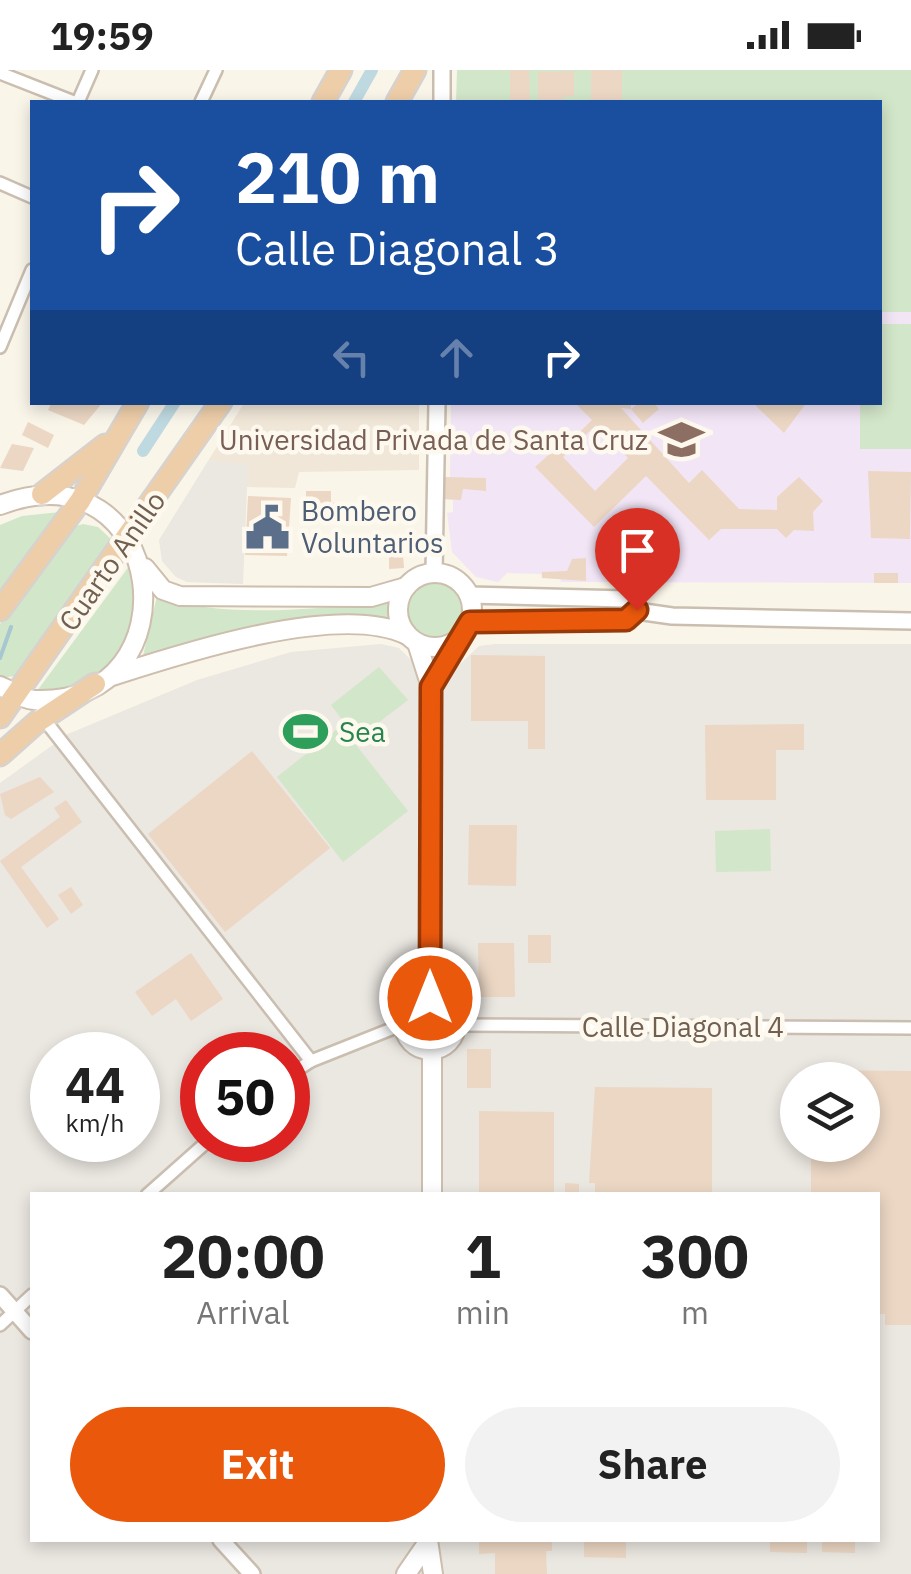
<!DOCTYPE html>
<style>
:root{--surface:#fff;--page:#f2f2f2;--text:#222;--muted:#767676;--accent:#ea580c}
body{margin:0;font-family:"IBM Plex Sans",sans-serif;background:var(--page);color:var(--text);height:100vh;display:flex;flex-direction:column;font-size:38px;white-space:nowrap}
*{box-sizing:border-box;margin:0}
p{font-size:32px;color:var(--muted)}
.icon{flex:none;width:55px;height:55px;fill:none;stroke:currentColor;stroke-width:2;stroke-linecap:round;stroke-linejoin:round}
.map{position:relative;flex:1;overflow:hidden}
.panel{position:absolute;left:30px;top:1122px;width:850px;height:350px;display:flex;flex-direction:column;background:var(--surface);border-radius:0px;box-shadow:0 5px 15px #0003}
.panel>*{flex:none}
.banner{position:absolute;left:30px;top:30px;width:852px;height:305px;border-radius:0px;box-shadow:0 5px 15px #0003;background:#1a4fa0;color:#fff;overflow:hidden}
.tools{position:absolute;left:780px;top:992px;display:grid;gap:20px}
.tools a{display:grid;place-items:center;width:100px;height:100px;border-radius:50%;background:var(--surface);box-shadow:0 5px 15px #0003;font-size:50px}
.speed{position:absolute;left:30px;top:962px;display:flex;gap:20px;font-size:50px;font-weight:700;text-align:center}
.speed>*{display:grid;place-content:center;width:130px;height:130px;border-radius:50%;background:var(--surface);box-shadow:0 5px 15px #0003;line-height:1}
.speed small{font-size:25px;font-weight:400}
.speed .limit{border:15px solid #d22;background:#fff;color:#111}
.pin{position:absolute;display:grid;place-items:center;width:85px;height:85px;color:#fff;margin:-102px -42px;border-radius:50% 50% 50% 0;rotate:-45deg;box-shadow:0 0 10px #0007}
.pin .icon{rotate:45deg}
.me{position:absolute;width:110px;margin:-55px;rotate:0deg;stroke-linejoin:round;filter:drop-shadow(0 0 8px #0008)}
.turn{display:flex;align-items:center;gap:35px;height:210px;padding:0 40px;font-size:45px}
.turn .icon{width:130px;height:130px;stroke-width:2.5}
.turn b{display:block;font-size:70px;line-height:85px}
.lanes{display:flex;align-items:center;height:95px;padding:0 40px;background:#0003;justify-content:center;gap:50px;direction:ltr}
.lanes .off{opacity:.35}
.eta{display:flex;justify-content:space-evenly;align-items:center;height:170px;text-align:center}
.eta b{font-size:60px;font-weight:800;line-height:70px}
.button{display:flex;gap:20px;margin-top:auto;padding:20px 40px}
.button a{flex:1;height:115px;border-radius:60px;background:var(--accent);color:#fff;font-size:40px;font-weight:800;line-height:115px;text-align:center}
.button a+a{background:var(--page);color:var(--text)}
.status{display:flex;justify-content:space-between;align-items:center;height:70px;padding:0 50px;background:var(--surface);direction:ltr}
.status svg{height:28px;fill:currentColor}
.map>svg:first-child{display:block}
</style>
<div class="status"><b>19:59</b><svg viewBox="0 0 49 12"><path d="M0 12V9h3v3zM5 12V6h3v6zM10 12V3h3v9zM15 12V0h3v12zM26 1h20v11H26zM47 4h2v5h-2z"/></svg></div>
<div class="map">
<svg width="911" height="1504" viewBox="0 0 911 1504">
<rect width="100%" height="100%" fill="#faf5e9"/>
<polygon fill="#f0e7d8" points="244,333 419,333 419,400 299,402 295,418 247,417 247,395 208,391"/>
<g fill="#ebe7e1" fill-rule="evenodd">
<polygon points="208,391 248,394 243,514 187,512 176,507 162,491 159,470"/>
<path d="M381,574L399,578L419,598L455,599L479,576L495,574H911V1504H0V713L68,664L197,610L291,582ZM52,985H138V1070H52ZM202,985H288V1070H202ZM798,1010H862V1075H798ZM32,1125H878V1470H32Z"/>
</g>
<polygon fill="#f2e5f6" points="880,242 911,242 911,513 561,512 560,508 542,508 541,504 507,503 498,512 476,507 452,482 447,443 453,442 453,430 444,429 445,407 450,407 451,333 880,332"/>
<g fill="#d2e6c9">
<polygon points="457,0 911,0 911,242 880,242 880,32 456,32"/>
<polygon points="880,254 911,254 911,379 860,379 860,333 880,332"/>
<polygon points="60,442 0,528 0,455 22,446"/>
<polygon points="83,454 98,457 112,470 23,605 0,608 0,554 69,458"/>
<path d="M130,495C140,537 130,595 85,613C71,619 52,619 37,621Z"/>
<circle cx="435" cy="540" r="27"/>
<path d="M157,526C227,550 317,538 390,532L388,547C303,547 222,560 142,590Z"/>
<polygon points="379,597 408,630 357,669 331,635"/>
<polygon points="341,656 408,741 343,792 277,707"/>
<polygon points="770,759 771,801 716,802 715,761"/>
<circle cx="429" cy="953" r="19"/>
</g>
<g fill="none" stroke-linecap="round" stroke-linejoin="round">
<polyline stroke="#a7c7d1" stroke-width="4" points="0,588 11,557"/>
<g stroke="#bfd9e1" stroke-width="12">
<polyline points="354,32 372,0"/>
<polyline points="143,381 175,332"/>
</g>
</g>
<g fill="#ecd7c4" fill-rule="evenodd">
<polygon points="510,0 529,0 530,32 510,32"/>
<rect x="591" y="0" width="31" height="32"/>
<polygon points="574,1 574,26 563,27 563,32 538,32 538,2"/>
<polygon points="52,332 103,332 84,355 48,340"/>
<path d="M574,332H631V339L621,338L689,413L702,400L739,439L777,440V427L799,407L823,431L813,442L814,461L794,460L786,468L777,459H721L709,470L646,406L594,457L535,397L554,380L557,384L592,350ZM596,355L628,388L595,421L563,387Z"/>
<polygon points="640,332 653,332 659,339 643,353 631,339"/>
<polygon points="752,332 807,332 784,363"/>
<polygon points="28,352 54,365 48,378 22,365"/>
<polygon points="12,374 34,378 23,401 0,398"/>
<polygon points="868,401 911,402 910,469 871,468"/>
<polygon points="445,407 486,408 486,421 463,419 461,430 444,429"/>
<polygon points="306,421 331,421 331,433 339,432 339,441 306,442"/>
<polygon points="248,426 291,428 287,486 245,485"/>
<polygon points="403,485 404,498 389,499 389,486"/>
<polygon points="586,488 586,511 542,508 542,502 567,501 572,489"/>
<rect x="874" y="503" width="24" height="10"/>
<polygon points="471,585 545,586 545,679 528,679 528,651 471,651"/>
<polygon points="804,654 804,680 776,680 776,730 706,730 705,655"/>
<polygon points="252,681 330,778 225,862 148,764"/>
<polygon points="40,707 54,722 11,749 5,745 0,724"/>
<polygon points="66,730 82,752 21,797 59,849 47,858 0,791 60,747 54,738"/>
<polygon points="469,755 517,755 516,816 468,815"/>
<polygon points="71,817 83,835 71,844 58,825"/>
<rect x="528" y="865" width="23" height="28"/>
<polygon points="478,873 514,873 515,927 479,927"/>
<polygon points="191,883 223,929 191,951 176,929 152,946 135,922"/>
<rect x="467" y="979" width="24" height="39"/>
<polygon points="811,1000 911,1001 911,1255 885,1255 885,1244 878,1244 878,1125 811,1125 811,1075 862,1075 862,1010 811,1010"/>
<polygon points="595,1017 712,1018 712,1125 595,1125 595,1113 589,1113"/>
<polygon points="479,1041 554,1042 554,1125 479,1125"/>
<polygon points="565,1113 579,1114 579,1125 565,1125"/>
<polygon points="479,1470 552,1470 552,1481 546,1481 547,1504 495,1504 495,1483 479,1484"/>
<polygon points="584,1470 626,1470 626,1488 584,1487"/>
<polygon points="770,1470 807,1470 807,1483 770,1482"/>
<polygon points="822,1470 855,1470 855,1483 822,1482"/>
</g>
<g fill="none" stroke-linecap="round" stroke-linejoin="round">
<defs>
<g id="minor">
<polyline points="0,3 74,32"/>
<polyline points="78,32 92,0"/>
<polyline points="201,32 216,0"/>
<polyline points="0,113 32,127"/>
<polyline points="0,277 32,200"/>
<polyline points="40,644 311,991"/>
<polyline points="456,955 911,958"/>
<polyline points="288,1006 311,991 404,954"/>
<polyline points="147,1125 209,1070"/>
<polyline points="0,1255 32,1225"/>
</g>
<g id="tertiary">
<polyline points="442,32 442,0"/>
<polyline points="434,503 437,332"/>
<polyline points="468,525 626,529 637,541 672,546 911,551"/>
<polyline points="470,552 625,550 637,541"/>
<polyline points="0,1225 32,1261"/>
<polyline points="221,1470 252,1504"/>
</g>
<g id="secondary">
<path d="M0,435C168,372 199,636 35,630C24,630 10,620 0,616"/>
<polyline points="145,498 163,520 180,526 371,527 406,517"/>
<circle cx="435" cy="540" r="37"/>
<polyline points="417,573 431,617 431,928"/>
<path d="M112,606C183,583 339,532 407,565"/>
<polyline points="431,617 456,571"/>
<circle cx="430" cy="954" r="26"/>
<polyline points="432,1125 432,980"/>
<polyline points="428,1470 433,1504"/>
<polyline points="406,1504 428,1472"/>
</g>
<g id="trunk">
<polyline points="323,32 341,0"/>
<polyline points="397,32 415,0"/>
<polyline points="42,424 105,375"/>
<polyline points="0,540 80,431 138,332"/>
<polyline points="0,647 221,332"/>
<polyline points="0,685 36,653 95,614"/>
</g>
</defs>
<use href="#minor" stroke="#cabeb0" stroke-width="16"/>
<use href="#tertiary" stroke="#cabeb0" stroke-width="20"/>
<use href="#secondary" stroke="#cdbeae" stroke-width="22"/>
<use href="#trunk" stroke="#d7d2ce" stroke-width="25"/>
<use href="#minor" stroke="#fff" stroke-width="11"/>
<use href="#tertiary" stroke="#fff" stroke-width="15"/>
<use href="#secondary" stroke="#fff" stroke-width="18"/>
<use href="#trunk" stroke="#eecea9" stroke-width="20"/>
</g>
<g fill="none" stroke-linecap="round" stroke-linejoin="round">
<defs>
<polyline id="route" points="430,928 431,617 470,552 626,550 637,540"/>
</defs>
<use href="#route" stroke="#983908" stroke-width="25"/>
<use href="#route" stroke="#ea580c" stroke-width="18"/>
</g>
<defs>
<symbol id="university-bare" viewBox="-9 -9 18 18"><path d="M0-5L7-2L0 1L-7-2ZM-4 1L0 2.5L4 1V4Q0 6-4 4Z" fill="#8d6e63" stroke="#fdf9ef" stroke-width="2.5" paint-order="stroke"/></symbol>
<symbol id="civic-bare" viewBox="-9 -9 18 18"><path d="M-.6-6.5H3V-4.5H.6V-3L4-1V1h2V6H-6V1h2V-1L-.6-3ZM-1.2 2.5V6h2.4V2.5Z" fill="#5c6f8a" stroke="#fdf9ef" stroke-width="2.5" paint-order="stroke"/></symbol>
<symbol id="stadium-bare" viewBox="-9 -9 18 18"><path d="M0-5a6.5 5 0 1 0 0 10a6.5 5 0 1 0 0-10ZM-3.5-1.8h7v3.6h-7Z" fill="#2e9e5b" stroke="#fdf9ef" stroke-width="2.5" paint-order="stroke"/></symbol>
</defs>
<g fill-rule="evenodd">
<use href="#university-bare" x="650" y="338" width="63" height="63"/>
<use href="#civic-bare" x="236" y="426" width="63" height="63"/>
<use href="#stadium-bare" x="274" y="630" width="63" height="63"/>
</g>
<g text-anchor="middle" stroke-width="9" stroke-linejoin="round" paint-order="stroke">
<g font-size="28" fill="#785e54" stroke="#fdf9ef" text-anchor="end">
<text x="648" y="380">Universidad Privada de Santa Cruz</text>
</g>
<g font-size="28" fill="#4e5e75" stroke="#fdf9ef" text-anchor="start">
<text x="301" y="451">Bombero<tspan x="301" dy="32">Voluntarios</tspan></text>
</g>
<g font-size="28" fill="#715f50" stroke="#fdf9ef">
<text transform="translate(112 491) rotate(-55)" y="10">Cuarto Anillo</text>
<text x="683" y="967">Calle Diagonal 4</text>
</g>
<g font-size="28" fill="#27864d" stroke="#fdf9ef" text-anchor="start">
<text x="339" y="672">Sea</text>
</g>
</g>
</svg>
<div class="tools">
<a><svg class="icon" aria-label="layers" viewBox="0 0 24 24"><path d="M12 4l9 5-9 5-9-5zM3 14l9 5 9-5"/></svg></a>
</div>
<div class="speed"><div>44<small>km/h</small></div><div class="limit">50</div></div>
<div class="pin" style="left:637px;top:540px;background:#d93025"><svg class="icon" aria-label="arrive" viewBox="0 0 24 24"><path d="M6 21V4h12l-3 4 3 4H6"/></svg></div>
<svg class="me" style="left:430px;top:928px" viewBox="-20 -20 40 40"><circle r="17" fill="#ea580c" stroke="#fff" stroke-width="3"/><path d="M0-11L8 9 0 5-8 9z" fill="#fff"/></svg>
<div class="banner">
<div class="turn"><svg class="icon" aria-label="right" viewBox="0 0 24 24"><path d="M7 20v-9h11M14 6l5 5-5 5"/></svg><div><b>210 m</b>Calle Diagonal 3</div></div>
<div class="lanes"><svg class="icon off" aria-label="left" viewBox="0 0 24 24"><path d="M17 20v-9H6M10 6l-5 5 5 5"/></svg><svg class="icon off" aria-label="ahead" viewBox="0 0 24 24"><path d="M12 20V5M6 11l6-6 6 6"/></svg><svg class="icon" aria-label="right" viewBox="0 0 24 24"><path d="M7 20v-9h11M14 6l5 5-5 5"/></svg></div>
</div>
<section class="panel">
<div class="eta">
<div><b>20:00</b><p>Arrival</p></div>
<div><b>1</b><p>min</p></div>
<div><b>300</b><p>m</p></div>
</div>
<div class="button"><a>Exit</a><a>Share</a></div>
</section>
</div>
